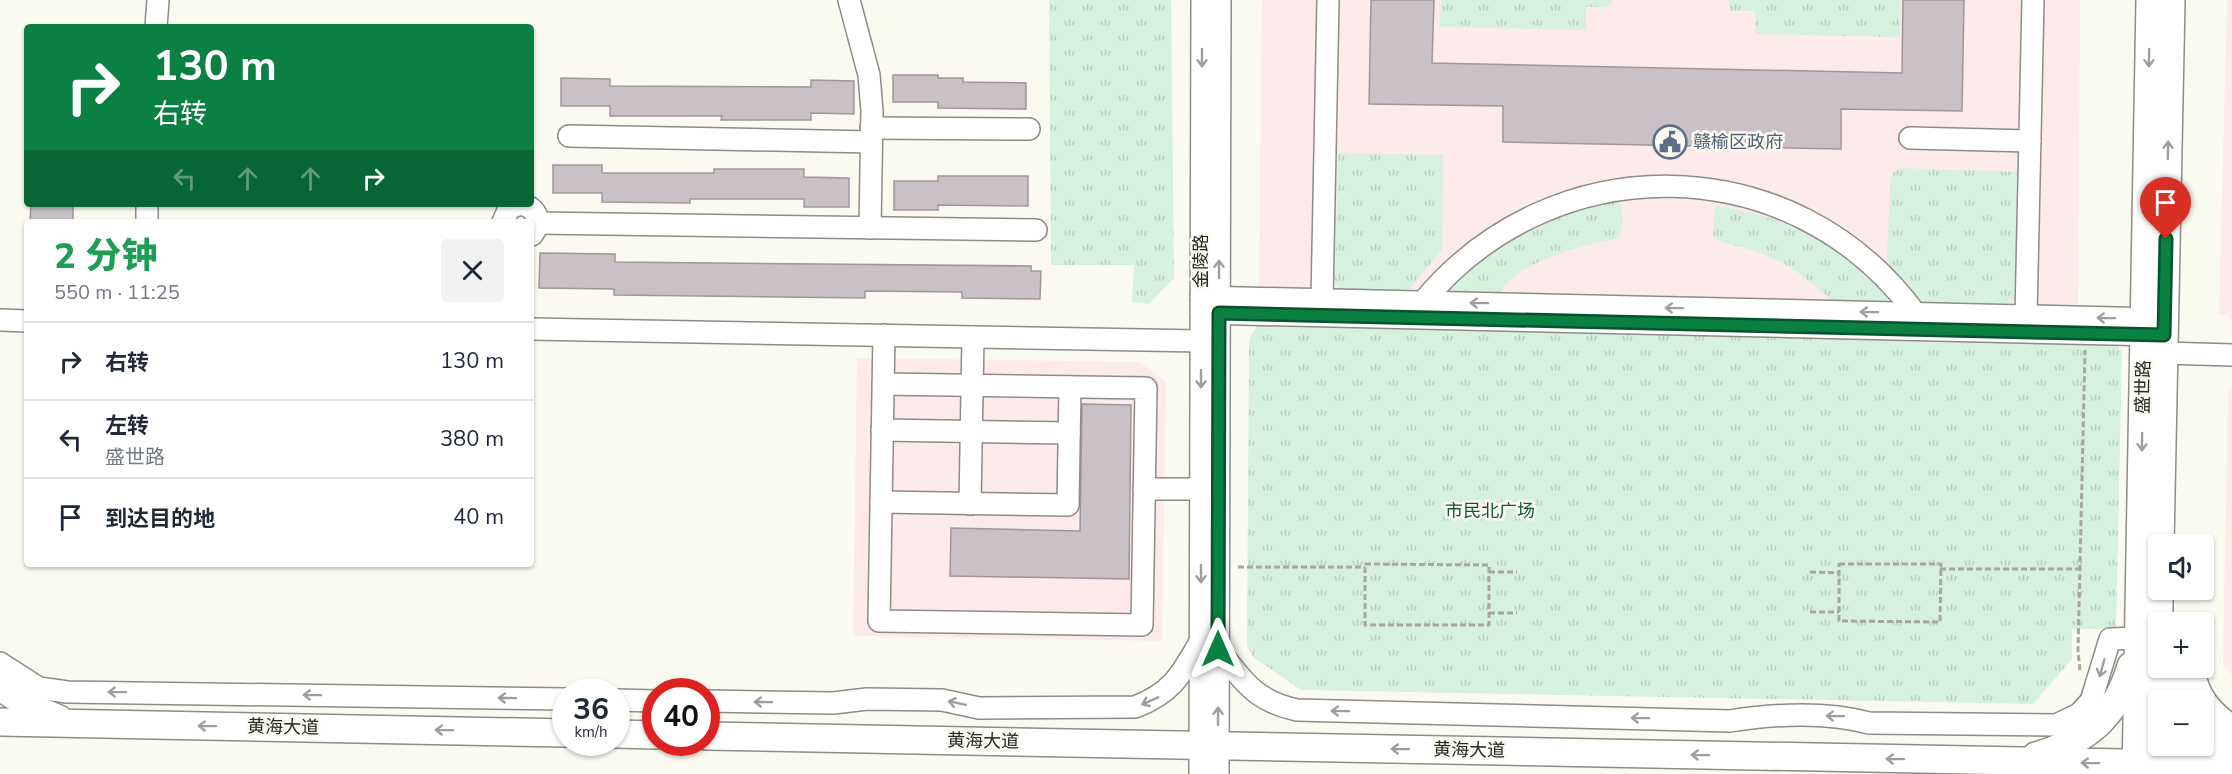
<!DOCTYPE html>
<html lang="zh">
<meta charset="utf-8">
<style>
:root{--surface:#fff;--page:#f2f2f3;--text:#1f2937;--muted:#747a83;--line:#e0e1e3}
body{margin:0;font-family:"Nunito Sans","Noto Sans SC",sans-serif;background:var(--page);color:var(--text);height:100vh;display:flex;flex-direction:column;font-size:22px;white-space:nowrap}
*{box-sizing:border-box;margin:0}
p{font-size:20px;color:var(--muted)}
.icon{flex:none;width:33px;height:33px;fill:none;stroke:currentColor;stroke-width:2;stroke-linecap:round;stroke-linejoin:round}
.map{position:relative;flex:1;overflow:hidden}
.drawer{position:absolute;left:24px;top:219px;width:510px;height:348px;display:flex;flex-direction:column;background:var(--surface);border-radius:6px;box-shadow:0 2px 4px #0004}
.drawer>*{flex:none}
.guide{position:absolute;left:24px;top:24px;width:510px;height:183px;border-radius:6px;box-shadow:0 2px 4px #0004;background:#0b8043;color:#fff;overflow:hidden}
.tools{position:absolute;left:2148px;top:534px;display:grid;gap:12px}
.tools a{display:grid;place-items:center;width:66px;height:66px;border-radius:6px;background:var(--surface);box-shadow:0 2px 4px #0004;font-size:30px}
.speed{position:absolute;left:552px;top:678px;display:flex;gap:12px;font-size:30px;font-weight:700;text-align:center}
.speed>*{display:grid;place-content:center;width:78px;height:78px;border-radius:50%;background:var(--surface);box-shadow:0 2px 4px #0004;line-height:1}
.speed small{font-size:15px;font-weight:400}
.speed .limit{border:9px solid #d22;background:#fff;color:#111}
.pin{position:absolute;display:grid;place-items:center;width:51px;height:51px;color:#fff;margin:-62px -26px;border-radius:50% 50% 50% 0;rotate:-45deg;box-shadow:0 0 6px #0007}
.pin .icon{rotate:45deg}
.me{position:absolute;width:66px;margin:-33px;rotate:0deg;stroke-linejoin:round;filter:drop-shadow(0 0 4px #0008)}
.turn{display:flex;align-items:center;gap:21px;height:126px;padding:0 30px;font-size:27px}
.turn .icon{width:78px;height:78px;stroke-width:2.5}
.turn b{display:block;font-size:42px;line-height:51px}
.lanes{display:flex;align-items:center;height:57px;padding:0 30px;background:#0003;justify-content:center;gap:30px;direction:ltr}
.lanes .off{opacity:.35}
.round{display:grid;place-items:center;flex:none;width:63px;height:63px;border-radius:6px;background:var(--page)}
.summary{display:flex;align-items:center;justify-content:space-between;height:102px;padding:0 30px}
h1{font-size:36px;font-weight:800;line-height:45px;color:#1e9e55}
ul{padding:0;list-style:none}
li{display:flex;align-items:center;gap:18px;height:78px;padding:0 30px;border-top:2px solid var(--line)}
li div{flex:1}
li b{display:block;font-size:22px}
li em{font-style:normal}
.map>svg:first-child{display:block}
</style>
<div class="map">
<svg width="2232" height="774" viewBox="0 0 2232 774">
<defs>
<pattern id="grass-tufts" width="24" height="20" patternUnits="userSpaceOnUse" patternTransform="scale(1.5)"><rect width="24" height="20" fill="#d6f1dd"/><path d="M3 7l-1-3M5 7V3M7 7l1-3M15 17l-1-3M17 17v-4M19 17l1-3" fill="none" stroke="#b8cfbe"/></pattern>
</defs>
<rect width="100%" height="100%" fill="#fbfaf1"/>
<g fill="#fcebea">
<polygon points="1262,0 2080,0 2078,304 2055,307 1262,290 1259,283"/>
<polygon points="2227,0 2232,0 2232,323 2228,315 2219,315"/>
<polygon points="857,358 1140,362 1166,382 1162,641 853,636"/>
<polygon points="2232,387 2232,675 2223,663 2228,390"/>
</g>
<g fill="url(#grass-tufts)">
<polygon points="1049,0 1171,0 1174,278 1149,304 1132,302 1134,265 1051,265"/>
<polygon points="1441,0 1613,0 1607,7 1586,7 1586,30 1440,27"/>
<polygon points="1729,0 1901,0 1900,37 1755,34 1755,11 1729,11"/>
<polygon points="1338,153 1443,155 1442,250 1406,293 1342,292 1335,283"/>
<polygon points="1900,168 2017,172 2016,298 2007,305 1923,304 1889,265 1887,256 1890,181 1893,173"/>
<path d="M1619,201C1624,210 1624,229 1618,238C1579,247 1520,259 1498,295L1447,294L1472,258L1552,217L1597,203Z"/>
<path d="M1717,206C1792,217 1834,246 1890,294L1886,303L1833,302C1810,280 1788,263 1758,252C1744,246 1725,246 1713,236L1714,210Z"/>
<polygon points="1265,323 2113,340 2122,352 2116,629 2072,629 2072,659 2033,704 1301,690 1253,657 1247,645 1249,339 1257,326"/>
</g>
<g fill="#c9c1c6" stroke="#9e969b" stroke-width="1.5">
<polygon points="1371,0 1434,0 1432,63 1902,73 1903,0 1964,0 1962,111 1841,109 1841,149 1503,142 1503,106 1369,104"/>
<polygon points="893,75 938,75 938,78 963,78 963,82 1026,83 1026,109 938,108 938,102 893,102"/>
<polygon points="561,78 610,79 610,86 811,87 811,80 854,81 854,114 811,113 811,120 721,120 722,116 610,116 610,106 561,106"/>
<polygon points="553,165 602,165 602,173 714,173 714,169 804,169 804,177 849,178 849,207 804,207 804,199 690,199 690,203 602,202 602,193 553,193"/>
<polygon points="938,176 1028,176 1028,206 938,205 938,210 894,210 894,181 938,181"/>
<polygon points="31,204 73,204 73,222 30,222"/>
<polygon points="540,253 615,254 615,262 1031,266 1031,271 1041,271 1040,299 962,298 962,292 865,291 865,298 614,295 614,289 539,288"/>
<polygon points="1082,404 1131,405 1129,579 950,576 951,528 1080,531"/>
</g>
<g fill="none" stroke-linecap="round" stroke-linejoin="round">
<defs>
<g id="minor">
<polyline points="849,0 869,75 872,111 870,228"/>
<polyline points="156,27 158,0"/>
<polyline points="871,128 1029,129"/>
<polyline points="569,136 871,142"/>
<polyline points="1910,138 2030,141"/>
<path d="M522,204C538,209 542,222 532,235"/>
<polyline points="147,222 147,204"/>
<polyline points="503,222 509,208 521,204"/>
<polyline points="538,223 1036,230"/>
<polyline points="1201,297 2158,319"/>
<polyline points="1322,300 1328,0"/>
<path d="M1423,302C1552,145 1793,147 1915,313"/>
<polyline points="1201,313 2157,335"/>
<polyline points="2026,316 2033,0"/>
<polyline points="0,320 27,321"/>
<polyline points="531,329 1201,341"/>
<polyline points="2164,353 2232,355"/>
<polyline points="883,384 1146,388 1142,625 879,621 884,335"/>
<polyline points="882,430 1069,433"/>
<polyline points="1144,489 1201,489"/>
<polyline points="881,502 1068,505 1070,387"/>
<polyline points="970,504 973,337"/>
<path d="M1218,649C1243,681 1255,701 1297,710L1730,721C1775,714 1824,711 1869,723L2056,725L2079,714L2091,701L2110,639L2138,638"/>
<polyline points="0,663 39,688 67,692 566,699"/>
<path d="M2193,668C2199,697 2209,709 2232,726"/>
<polyline points="616,700 656,701"/>
<path d="M706,701L833,703L867,699L942,700L979,708L1135,707C1172,693 1181,675 1200,642"/>
<polyline points="1200,774 1202,0"/>
<polyline points="1218,774 1220,0"/>
</g>
<g id="major">
<polyline points="2160,544 2171,0"/>
<polyline points="2159,622 2159,590"/>
<polyline points="2167,668 2180,700"/>
<polyline points="0,687 35,709 59,719"/>
<polyline points="0,722 566,733"/>
<polyline points="2204,731 2232,750"/>
<polyline points="616,734 656,735"/>
<polyline points="706,736 2232,765"/>
<path d="M2036,756C2087,741 2116,717 2131,666"/>
<polyline points="2136,774 2150,0"/>
<polyline points="2156,774 2158,638"/>
</g>
</defs>
<use href="#minor" stroke="#8d8c85" stroke-width="24"/>
<use href="#major" stroke="#8d8c85" stroke-width="30"/>
<g stroke="#a7a69f" stroke-width="3" stroke-dasharray="6 3" stroke-linecap="butt">
<polygon points="1365,564 1489,565 1489,625 1365,625"/>
<polygon points="1839,564 1941,564 1940,622 1839,621"/>
<polyline points="1238,567 1365,567"/>
<polyline points="1940,569 2080,569"/>
<polyline points="1489,572 1517,572"/>
<polyline points="1810,572 1839,573"/>
<polyline points="1810,612 1839,612"/>
<polyline points="1489,613 1517,613"/>
<polyline points="2080,670 2078,651 2085,350"/>
</g>
<use href="#minor" stroke="#fff" stroke-width="21"/>
<use href="#major" stroke="#fff" stroke-width="27"/>
</g>
<defs><path id="oneway-shaft" d="M-6 0H5M1.5-3L5.5 0L1.5 3" fill="none" stroke-width="1.6" stroke-linecap="round" stroke-linejoin="round" transform="scale(1.5)"/></defs>
<g stroke="#9e9e9c">
<use href="#oneway-shaft" transform="translate(1202 58) rotate(90)"/>
<use href="#oneway-shaft" transform="translate(2149 58) rotate(91)"/>
<use href="#oneway-shaft" transform="translate(2168 150) rotate(-89)"/>
<use href="#oneway-shaft" transform="translate(1219 269) rotate(-90)"/>
<use href="#oneway-shaft" transform="translate(1479 303) rotate(-179)"/>
<use href="#oneway-shaft" transform="translate(1674 308) rotate(-179)"/>
<use href="#oneway-shaft" transform="translate(1869 312) rotate(-179)"/>
<use href="#oneway-shaft" transform="translate(2106 318) rotate(-179)"/>
<use href="#oneway-shaft" transform="translate(1201 379) rotate(90)"/>
<use href="#oneway-shaft" transform="translate(2142 442) rotate(91)"/>
<use href="#oneway-shaft" transform="translate(1201 574) rotate(90)"/>
<use href="#oneway-shaft" transform="translate(2102 668) rotate(106)"/>
<use href="#oneway-shaft" transform="translate(117 692) rotate(-179)"/>
<use href="#oneway-shaft" transform="translate(312 695) rotate(-179)"/>
<use href="#oneway-shaft" transform="translate(507 698) rotate(-179)"/>
<use href="#oneway-shaft" transform="translate(1150 701) rotate(156)"/>
<use href="#oneway-shaft" transform="translate(763 702) rotate(-179)"/>
<use href="#oneway-shaft" transform="translate(957 703) rotate(-168)"/>
<use href="#oneway-shaft" transform="translate(1340 711) rotate(-179)"/>
<use href="#oneway-shaft" transform="translate(1218 716) rotate(-90)"/>
<use href="#oneway-shaft" transform="translate(1835 716) rotate(-179)"/>
<use href="#oneway-shaft" transform="translate(1640 718) rotate(-179)"/>
<use href="#oneway-shaft" transform="translate(207 726) rotate(-179)"/>
<use href="#oneway-shaft" transform="translate(444 730) rotate(-179)"/>
<use href="#oneway-shaft" transform="translate(1400 749) rotate(-179)"/>
<use href="#oneway-shaft" transform="translate(1700 755) rotate(-179)"/>
<use href="#oneway-shaft" transform="translate(1895 759) rotate(-179)"/>
<use href="#oneway-shaft" transform="translate(2090 763) rotate(-179)"/>
</g>
<g fill="none" stroke-linecap="round" stroke-linejoin="round">
<defs>
<polyline id="route" points="1218,649 1219,313 2164,335 2166,239"/>
</defs>
<use href="#route" stroke="#07532c" stroke-width="15"/>
<use href="#route" stroke="#0b8043" stroke-width="10"/>
</g>
<defs>
<symbol id="civic-ring" viewBox="-11 -11 22 22"><circle r="9.5" fill="#fbfaf1" stroke="#5c6f8a" stroke-width="1.5"/><path d="M-.6-6.5H3V-4.5H.6V-3L4-1V1h2V6H-6V1h2V-1L-.6-3ZM-1.2 2.5V6h2.4V2.5Z" fill="#5c6f8a"/></symbol>
</defs>
<g fill-rule="evenodd">
<use href="#civic-ring" x="1651" y="123" width="38" height="38"/>
</g>
<g text-anchor="middle" stroke-width="5" stroke-linejoin="round" paint-order="stroke">
<g font-size="18" fill="#4e5e75" stroke="#fbfaf1" text-anchor="start">
<text x="1693" y="148">赣榆区政府</text>
</g>
<g font-size="18" fill="#282824" stroke="#fbfaf1">
<text transform="translate(1201 261) rotate(-90)" y="6">金陵路</text>
<text transform="translate(2143 387) rotate(-89)" y="6">盛世路</text>
<text transform="translate(283 727) rotate(1)" y="6">黄海大道</text>
<text transform="translate(983 741) rotate(1)" y="6">黄海大道</text>
<text transform="translate(1469 750) rotate(1)" y="6">黄海大道</text>
</g>
<g font-size="18" fill="#125932" stroke="#fbfaf1">
<text x="1490" y="517">市民北广场</text>
</g>
</g>
</svg>
<div class="tools">
<a><svg class="icon" aria-label="sound" viewBox="0 0 24 24"><path d="M4 9h4l5-4v14l-5-4H4zM17 9q2 3 0 6"/></svg></a>
<a>+</a>
<a>−</a>
</div>
<div class="speed"><div>36<small>km/h</small></div><div class="limit">40</div></div>
<div class="pin" style="left:2166px;top:239px;background:#d93025"><svg class="icon" aria-label="arrive" viewBox="0 0 24 24"><path d="M6 21V4h12l-3 4 3 4H6"/></svg></div>
<svg class="me" style="left:1218px;top:649px" viewBox="-20 -20 40 40"><path d="M0-17L14 15 0 8-14 15z" fill="#0b8043" stroke="#fff" stroke-width="4"/></svg>
<div class="guide">
<div class="turn"><svg class="icon" aria-label="right" viewBox="0 0 24 24"><path d="M7 20v-9h11M14 6l5 5-5 5"/></svg><div><b>130 m</b>右转</div></div>
<div class="lanes"><svg class="icon off" aria-label="left" viewBox="0 0 24 24"><path d="M17 20v-9H6M10 6l-5 5 5 5"/></svg><svg class="icon off" aria-label="ahead" viewBox="0 0 24 24"><path d="M12 20V5M6 11l6-6 6 6"/></svg><svg class="icon off" aria-label="ahead" viewBox="0 0 24 24"><path d="M12 20V5M6 11l6-6 6 6"/></svg><svg class="icon" aria-label="right" viewBox="0 0 24 24"><path d="M7 20v-9h11M14 6l5 5-5 5"/></svg></div>
</div>
<section class="drawer">
<div class="summary"><div><h1>2 分钟</h1><p>550 m · 11:25</p></div><a class="round"><svg class="icon" aria-label="close" viewBox="0 0 24 24"><path d="M6 6l12 12M18 6L6 18"/></svg></a></div>
<ul>
<li><svg class="icon" aria-label="right" viewBox="0 0 24 24"><path d="M7 20v-9h11M14 6l5 5-5 5"/></svg><div><b>右转</b></div><em>130 m</em></li>
<li><svg class="icon" aria-label="left" viewBox="0 0 24 24"><path d="M17 20v-9H6M10 6l-5 5 5 5"/></svg><div><b>左转</b><p>盛世路</p></div><em>380 m</em></li>
<li><svg class="icon" aria-label="arrive" viewBox="0 0 24 24"><path d="M6 21V4h12l-3 4 3 4H6"/></svg><div><b>到达目的地</b></div><em>40 m</em></li>
</ul>
</section>
</div>
